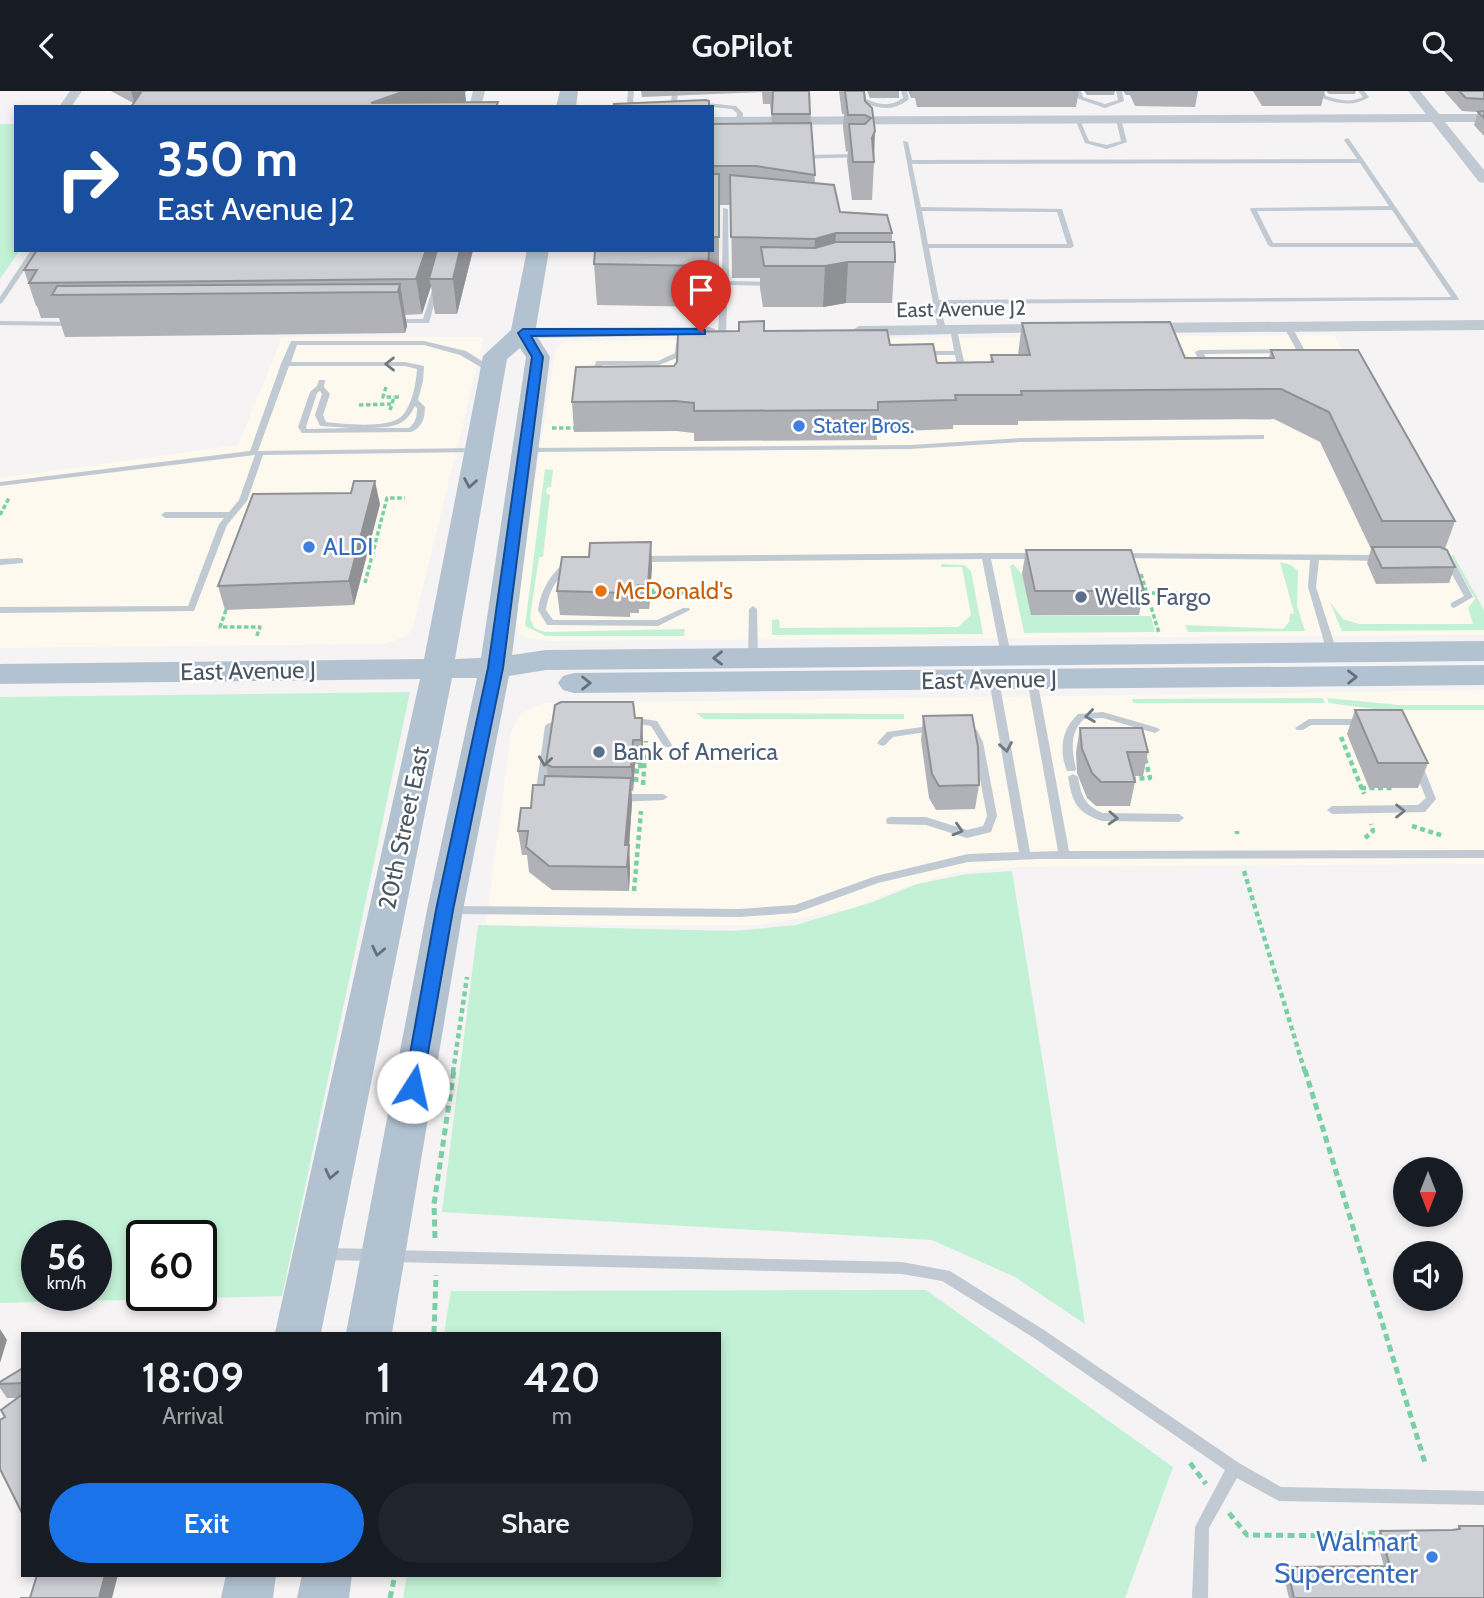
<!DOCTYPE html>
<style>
:root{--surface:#171b24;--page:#20242c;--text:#f1f3f6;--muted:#9ea1a6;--accent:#1a73e8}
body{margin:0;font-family:Cabin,sans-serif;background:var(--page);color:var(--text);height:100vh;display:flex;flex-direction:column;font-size:26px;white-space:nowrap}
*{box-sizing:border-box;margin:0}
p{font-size:23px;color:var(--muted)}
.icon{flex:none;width:38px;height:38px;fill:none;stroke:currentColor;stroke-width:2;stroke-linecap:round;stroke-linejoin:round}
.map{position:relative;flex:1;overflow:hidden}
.sheet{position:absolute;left:21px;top:1241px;width:700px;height:245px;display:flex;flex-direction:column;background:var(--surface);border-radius:0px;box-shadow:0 4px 10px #0003}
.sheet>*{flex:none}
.guide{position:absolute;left:14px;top:14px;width:700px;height:147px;border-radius:0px;box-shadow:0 4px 10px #0003;background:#1a4fa0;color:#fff;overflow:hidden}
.needle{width:46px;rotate:180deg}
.buttons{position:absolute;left:1393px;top:1066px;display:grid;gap:14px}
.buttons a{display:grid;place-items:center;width:70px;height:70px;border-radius:50%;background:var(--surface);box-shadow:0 4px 10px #0003;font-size:35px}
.speed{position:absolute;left:21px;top:1129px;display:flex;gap:14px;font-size:35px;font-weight:700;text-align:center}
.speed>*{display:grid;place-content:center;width:91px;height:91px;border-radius:50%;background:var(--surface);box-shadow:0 4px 10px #0003;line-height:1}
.speed small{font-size:18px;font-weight:400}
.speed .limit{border:4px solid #111;border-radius:10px;background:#fff;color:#111}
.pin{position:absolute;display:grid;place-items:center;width:60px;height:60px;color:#fff;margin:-72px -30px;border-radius:50% 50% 50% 0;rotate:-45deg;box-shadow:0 0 7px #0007}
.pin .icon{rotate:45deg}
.me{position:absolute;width:77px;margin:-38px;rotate:10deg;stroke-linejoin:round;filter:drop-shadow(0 0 5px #0008)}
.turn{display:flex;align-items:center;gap:24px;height:147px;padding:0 28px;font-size:32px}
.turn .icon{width:91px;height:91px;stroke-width:2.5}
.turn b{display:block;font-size:49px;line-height:60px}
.eta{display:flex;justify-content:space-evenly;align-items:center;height:119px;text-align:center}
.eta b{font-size:42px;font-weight:600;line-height:49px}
.primary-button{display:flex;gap:14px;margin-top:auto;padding:14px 28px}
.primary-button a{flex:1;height:80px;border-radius:42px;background:var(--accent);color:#fff;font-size:28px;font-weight:600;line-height:80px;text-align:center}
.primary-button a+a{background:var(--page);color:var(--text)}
header{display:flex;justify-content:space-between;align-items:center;height:91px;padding:0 28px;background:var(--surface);font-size:32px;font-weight:600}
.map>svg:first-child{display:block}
</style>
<header><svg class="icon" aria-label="back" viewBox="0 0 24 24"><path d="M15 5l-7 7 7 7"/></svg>GoPilot<svg class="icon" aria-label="search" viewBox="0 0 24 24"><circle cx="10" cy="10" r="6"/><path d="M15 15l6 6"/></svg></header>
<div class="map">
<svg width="1484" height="1507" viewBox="0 0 1484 1507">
<rect width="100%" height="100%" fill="#f5f3f3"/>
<g fill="#fdf9ef">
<polygon points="1334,244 1484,518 1484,544 548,550 528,547 518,542 515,535 513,527 556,257 566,250"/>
<polygon points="282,246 484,246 413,537 408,544 387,553 0,557 0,387 238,354"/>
<polygon points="1484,599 1484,773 1005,776 954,782 894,800 851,818 759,834 486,834 511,641 521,622 545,612"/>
</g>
<g fill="#c3f1d5" fill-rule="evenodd">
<polygon points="0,33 16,33 16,159 20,159 0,188"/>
<polygon points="545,378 553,379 551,396 547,397 546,402 550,404 543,466 539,466 530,527 534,537 545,541 685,538 684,545 546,545 525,535"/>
<polygon points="1453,463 1484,519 1484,539 1342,540 1330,511 1343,528 1359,533 1473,533 1468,517 1475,508 1455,472 1450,468"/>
<polygon points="1280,471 1291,474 1298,480 1297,515 1305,540 1188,541 1185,534 1283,538 1289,531 1290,523 1294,522"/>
<polygon points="941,473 964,474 971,480 983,543 772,544 772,529 779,528 780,537 958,536 971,524 962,476 941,476"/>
<polygon points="1013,473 1022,483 1032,524 1151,525 1155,541 1024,542 1010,475"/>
<path d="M410,601L282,1205L0,1212V606ZM37,1144H96V1204H37ZM142,1144H201V1204H142Z"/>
<polygon points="1323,607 1325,612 1133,612 1132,608"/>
<polygon points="1327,607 1399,614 1484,614 1484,619 1381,619 1329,612"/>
<polygon points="696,622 904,623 904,628 704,628"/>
<polygon points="1012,780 1085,1233 1015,1186 932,1149 442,1121 478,834 735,840 796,834 873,811 917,793 967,783"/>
<polygon points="926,1199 1173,1376 1125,1507 403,1507 407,1484 719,1484 719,1242 444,1242 451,1200"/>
</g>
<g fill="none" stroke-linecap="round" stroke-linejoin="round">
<g stroke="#7ad0a6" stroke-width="3.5" stroke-dasharray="4.5 2.5" stroke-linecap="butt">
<polyline points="386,296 383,306 394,306"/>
<polyline points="359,314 391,313"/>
<polyline points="390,319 394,306 399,306"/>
<polyline points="552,337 575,337"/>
<polyline points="0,424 9,407"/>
<polyline points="1134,483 1141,483 1159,542"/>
<polyline points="365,492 387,407 405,407"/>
<polyline points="652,502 686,502"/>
<polyline points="1145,502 1186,502"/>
<polyline points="652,509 653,493"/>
<polyline points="226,519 220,536 260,536 256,547"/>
</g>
<g stroke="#7ad0a6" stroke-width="4.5" stroke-dasharray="5 3.5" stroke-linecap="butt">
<polyline points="1341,646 1364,703"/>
<polyline points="1131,688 1150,687 1145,667"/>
<polyline points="636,691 637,675 644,675"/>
<polyline points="643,694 646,650"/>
<polyline points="1361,697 1394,697"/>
<polyline points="1412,735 1444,745"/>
<polyline points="1237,740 1237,743"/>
<polyline points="1365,747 1373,740 1371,733"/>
<polyline points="1244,780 1305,981"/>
<polyline points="634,800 641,720"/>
<polyline points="453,981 467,886"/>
</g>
<g stroke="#7ad0a6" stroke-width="5" stroke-dasharray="7 4.5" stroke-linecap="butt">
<polyline points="1305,979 1426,1375"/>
<polyline points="435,1147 434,1113 454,979"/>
<polyline points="434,1242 436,1184"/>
<polyline points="1190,1372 1206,1393"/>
<polyline points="1229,1422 1247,1444 1351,1445 1384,1441"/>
<polyline points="390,1507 395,1484"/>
</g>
<g fill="#c1cad2" fill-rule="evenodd">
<polygon points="628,0 634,0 633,10 635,11 645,11 648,13 647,14 631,14 627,10"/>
<polygon points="672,0 678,0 677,13 674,15 671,13"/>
<path d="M859,0H865L866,8C879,14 891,16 903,7L901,0H907L909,8C894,21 877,18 861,10Z"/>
<polygon points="1075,0 1081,0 1083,6 1105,13 1118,9 1116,0 1122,0 1124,10 1105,17 1079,8"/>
<path d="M1317,0H1323L1326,5C1339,9 1350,12 1363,6L1358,0H1364L1369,6C1354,16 1338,13 1322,7Z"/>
<polygon points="696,11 736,15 743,22 742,39 739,41 736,39 737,22 732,18 694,14 693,13"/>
<polygon points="1075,28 1080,29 1089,50 1107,54 1121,50 1116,29 1121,28 1127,51 1107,58 1085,52"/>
<path d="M1347,47L1349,48L1459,208L1458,209L940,213L946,239L942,241L938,239L903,50L908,51L912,69L1357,68L1344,49ZM1360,72L1389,115L1251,117L1250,118L1268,154L1271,156H1417L1451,206L939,209L929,157H1071L1074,155L1062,118L921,116L912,73ZM1392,119L1414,152H1273L1257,120ZM922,120L1057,121L1067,153H928Z"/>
<polygon points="860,63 863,65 862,66 800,68 797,66 800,64"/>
<polygon points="723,117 728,118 729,190 772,191 775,193 772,195 728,194 726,241 722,243 718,241 721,194 697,194 694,192 697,190 722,190"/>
<polygon points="31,159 38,159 2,212 0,213 0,206"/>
<polygon points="436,194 439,196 429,232 391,232 390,230 394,228 423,228 433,196"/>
<polygon points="0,230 73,231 77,233 73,235 0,234"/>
<polygon points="1285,234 1292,236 1305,260 1304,262 1204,263 1210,277 1206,279 1202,277 1195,261 1199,259 1296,258 1284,236"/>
<polygon points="950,237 957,239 967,284 966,286 959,284 955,264 923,264 919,262 923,260 954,260"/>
<path d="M291,250H424L466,260L496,279L489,281L460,264L424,254H297L291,271H405L424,275L423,290L418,309L425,316C425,327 422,337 411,341L302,342L298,336L310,301L317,295L319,289H325L324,296L330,303L323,324L326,331C343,333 389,338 402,325C412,314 416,293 417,278L405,275H289L258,360L476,357L480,359L476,361L263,364L247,410L227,434L194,520L0,522V516L188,515L219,433L224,427H165L161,424L165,421H229L239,409L255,364L0,395V391L250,360L281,273ZM320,300L322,303L315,324L320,335L351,337L307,338L306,336L317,302ZM415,315L417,317C417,325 416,331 409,337H373C394,336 405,335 415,315Z"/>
<polygon points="676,252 683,254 682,265 659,274 602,274 599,289 592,287 596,270 658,270 675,262"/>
<polygon points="1261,344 1264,344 1264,348 1020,351 910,358 525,361 521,359 525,357 910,354 1020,347"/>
<polygon points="986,462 1039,462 1043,465 1039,468 991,468 1011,564 1006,567 1001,564 982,468 639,471 635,468 639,465"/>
<polygon points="1118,462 1382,464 1386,467 1382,470 1319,469 1316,496 1337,561 1332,564 1327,561 1308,496 1310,469 1115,467 1114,465"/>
<polygon points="20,467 23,468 23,472 0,474 0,468"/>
<path d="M571,467L575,470C559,487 550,494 546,519L553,529H657L683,517H689L690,519L658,535L547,534L538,519C541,497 551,483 568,468Z"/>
<polygon points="1446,467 1455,472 1473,506 1454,517 1451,516 1451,512 1464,505 1448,476 1442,470"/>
<polygon points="753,515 757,518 758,566 753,569 748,566 749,518"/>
<polygon points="1032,585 1037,588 1069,760 1484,759 1484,767 1039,768 968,771 878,792 796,822 739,826 452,823 448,822 447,819 448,816 452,815 739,818 795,814 876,785 968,763 1019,761 989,589 994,586 999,589 1030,761 1058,760 1027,588"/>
<path d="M1103,621L1158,637L1160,639L1155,642L1103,627L1084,628C1069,642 1072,660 1076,678L1075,680H1067C1059,660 1061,639 1078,623Z"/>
<polygon points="565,626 568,627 570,629 568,631 555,637 546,698 554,704 549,707 536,699 545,635 547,633"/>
<polygon points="630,626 657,630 672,654 670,656 664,656 651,635 627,631 625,629 627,627"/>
<polygon points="1309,628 1365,628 1370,631 1365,634 1311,634 1303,639 1297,639 1295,637"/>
<polygon points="936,634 939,635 941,637 939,639 893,646 885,654 882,655 877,652 887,641"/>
<polygon points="966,635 977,639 983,651 997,725 991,741 967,747 926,734 887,733 886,730 887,727 891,726 926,726 967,739 983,735 987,725 973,651 970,643 961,638"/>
<polygon points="1417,670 1422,673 1436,708 1425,721 1332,723 1327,719 1332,715 1418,714 1426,707 1412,673"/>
<path d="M1073,683L1078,686C1081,704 1085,715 1103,722L1179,723L1184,727L1179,731L1102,730C1077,722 1072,711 1068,686Z"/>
<polygon points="620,703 663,703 668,706 663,709 620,711 615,707"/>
<polygon points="325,1157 375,1158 380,1160 382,1164 380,1168 375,1170 325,1169 320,1167 318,1163 320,1159"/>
<polygon points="391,1159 902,1171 950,1180 1044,1239 1239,1372 1281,1396 1484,1400 1484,1414 1279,1410 1237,1387 1209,1437 1208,1507 1192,1507 1195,1436 1225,1379 1034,1247 942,1190 902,1183 391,1171 386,1169 384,1165 386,1161"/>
</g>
<g fill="#c1cad2" fill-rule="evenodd">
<polygon points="70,0 82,0 71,16 59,16"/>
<polygon points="473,0 485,0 481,16 469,16"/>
<polygon points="1408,0 1420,0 1439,23 1484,23 1484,31 1445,31 1484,79 1484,92 1479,91 1432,31 712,34 712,26 1426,23"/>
<polygon points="1484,229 1484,239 1142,242 1134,237 1142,232"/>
<polygon points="1052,233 1060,238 1058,241 859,245 851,240 859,235"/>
<polygon points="709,236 715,238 715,244 523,247 515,242 523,237"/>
</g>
<g fill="#b3c2d1" fill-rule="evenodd">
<polygon points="560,0 578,0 576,16 556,16"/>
<path d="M527,159H549L535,242L550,266L512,564L546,559L1484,550V570L546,579L509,585L463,819L392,1242H346L427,819L477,587H452L321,1242H275L420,588L0,593V573L424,568L483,265L511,239ZM520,257L526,266L481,567L455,568L507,268Z"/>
<polygon points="1484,574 1484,594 574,602 563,599 558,592 563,585 574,582"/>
<polygon points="226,1484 276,1484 273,1507 221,1507"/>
<polygon points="302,1484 352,1484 349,1507 297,1507"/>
</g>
</g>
<g fill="#b0b2b7">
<polygon points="111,0 466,0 465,1 466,11 498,11 498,16 131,16 133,12"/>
<polygon points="641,0 809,0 815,92 840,121 892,142 892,151 895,163 892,212 846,212 823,216 763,216 760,197 760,187 732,187 731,114 719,114 719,187 710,187 708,216 597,214 594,173 595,159 712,159 712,33 772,32 770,13 763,13 762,1 642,6"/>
<polygon points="839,0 864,0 865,10 872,17 874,71 872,109 852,109 847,70 848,60 846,61 843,36 844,23 842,23"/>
<polygon points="867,0 899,0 899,7 870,7"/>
<polygon points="908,0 1079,0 1076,16 917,16 915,7 911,7"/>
<polygon points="1084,0 1115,0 1114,4 1087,4"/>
<polygon points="1123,0 1198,0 1195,16 1135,15 1130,4 1126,4"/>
<polygon points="1253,0 1325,0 1321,15 1262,15"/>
<polygon points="1326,0 1356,0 1355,3 1329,3"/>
<polygon points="1444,0 1484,0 1484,45 1474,34 1478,21 1462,20"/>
<polygon points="37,159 473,159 457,223 435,223 431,195 422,223 405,224 407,235 405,242 65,246 59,227 41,227 37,215 36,215 24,179"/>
<polygon points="1022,232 1185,267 1269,267 1271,259 1455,430 1445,458 1455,476 1449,492 1376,493 1367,472 1371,458 1320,351 1274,328 1018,330 1018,334 953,334 953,338 877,341 877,349 694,350 694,342 676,340 574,341 572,311 674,275 764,240 890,254 937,272 990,272 991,264 1018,264"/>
<polygon points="351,402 380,413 354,514 225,519 218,495"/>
<polygon points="1026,459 1144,500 1139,524 1031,524 1022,483"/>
<polygon points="652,475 649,518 639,518 639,522 630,522 630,526 560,524 557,500"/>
<polygon points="1355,619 1428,672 1418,697 1369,697 1347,643"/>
<polygon points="923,625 979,694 975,718 936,719 929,707 921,649"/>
<polygon points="635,627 642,627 643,651 642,673 635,673 633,700 631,700 632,711 629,756 630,778 629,800 552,799 529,781 527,764 522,764 518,740 548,685 546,673"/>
<polygon points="1080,637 1148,661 1143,685 1134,685 1135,691 1130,715 1096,715 1087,707 1077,682 1076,661"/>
<polygon points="23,1277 23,1424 5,1326 18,1307 7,1307 0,1297 0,1291"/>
<polygon points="1459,1435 1484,1507 1289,1507 1283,1483 1287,1476 1384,1475 1376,1447 1380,1440 1452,1439 1457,1438"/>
</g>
<g fill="#909195">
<polygon points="131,0 167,0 135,13"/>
<polygon points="405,0 466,0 465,1 466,12 371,12"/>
<polygon points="875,40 874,71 872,47"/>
<polygon points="836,142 834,173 848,171 846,212 823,216 825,175 814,175 815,148"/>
<polygon points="426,159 442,159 429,188 431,195 422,223 416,188"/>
<polygon points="460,159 473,159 457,223 453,188"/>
<polygon points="709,159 710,197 708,216 708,175"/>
<polygon points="400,193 407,235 405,242 398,201"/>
<polygon points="375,390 380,413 354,514 349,490"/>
<polygon points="651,451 652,475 649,518 648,494"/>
<polygon points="642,627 643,651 642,673 641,649"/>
<polygon points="633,649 635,673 633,700 631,676"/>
<polygon points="631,687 632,711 629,756 630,778 629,800 625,754"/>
<polygon points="0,1238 7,1249 0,1272"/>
<polygon points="105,1484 118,1484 112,1507 99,1507"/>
</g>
<g fill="#cdcfd5" stroke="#909195" stroke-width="2">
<polygon points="142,0 405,0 371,12 498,11 496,16 131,16"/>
<polygon points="773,0 809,0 810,23 772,23"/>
<polygon points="845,0 864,0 865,10 872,17 875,40 872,47 874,71 853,71 849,33 865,33 871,27 865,24 848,24"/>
<polygon points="1459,0 1484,0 1484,8 1466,7"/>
<polygon points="706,9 709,10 709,16 613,16 614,13"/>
<polygon points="1484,20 1484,27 1478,21"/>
<polygon points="811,32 815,84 756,75 712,75 712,33"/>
<rect x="712" y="83" width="7" height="63"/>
<polygon points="730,84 834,94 840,121 887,124 892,142 836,142 815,148 731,146"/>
<polygon points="836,151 894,151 895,163 895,171 848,171 825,175 764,175 761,156 815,157"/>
<polygon points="37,159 426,159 416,188 29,192 37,179 24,179"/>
<polygon points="437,159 460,159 453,188 429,188"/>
<polygon points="595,159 709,159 708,175 594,173"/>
<polygon points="400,193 398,201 52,204 57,195"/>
<polygon points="764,230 764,240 887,239 890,254 933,253 937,272 993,271 991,264 1030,264 1022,232 1170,231 1185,267 1274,267 1271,259 1358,259 1455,430 1382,430 1329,321 1281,298 1021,300 1022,304 955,304 956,309 878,311 878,319 694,320 694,312 675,310 572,311 576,276 674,275 677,271 678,241 739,240 739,231"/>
<polygon points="354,390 375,390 349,490 218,495 253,403 351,402"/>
<polygon points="651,451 648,494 638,494 638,498 629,498 628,502 557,500 562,466 589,466 590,452"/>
<polygon points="1372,456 1440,456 1447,459 1455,476 1382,477"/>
<polygon points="1026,459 1131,459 1144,500 1035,500"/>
<polygon points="561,611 633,611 635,627 642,627 641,649 633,649 631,676 552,676 546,673 555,614"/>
<polygon points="1355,619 1402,619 1428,672 1378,672"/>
<polygon points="972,624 978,656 979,694 939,695 932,683 923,625"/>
<polygon points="1080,637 1142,637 1148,661 1127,661 1135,691 1101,691 1092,682 1082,658"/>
<polygon points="545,685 631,687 625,754 629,754 627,776 549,775 526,756 528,740 518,740 521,717 531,717 533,694 544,694"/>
<polygon points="23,1277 23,1292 0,1293 0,1291"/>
<polygon points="23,1303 23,1424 0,1378 0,1329 5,1326 1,1319"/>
<polygon points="1459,1435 1484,1435 1484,1507 1294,1507 1287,1476 1390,1475 1380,1440 1452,1439 1460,1438"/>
<polygon points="37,1484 105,1484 99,1507 20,1507 30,1507"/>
</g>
<defs><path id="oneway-chevron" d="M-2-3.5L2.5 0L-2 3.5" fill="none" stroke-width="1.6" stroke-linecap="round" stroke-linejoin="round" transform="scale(1.75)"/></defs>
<g stroke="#6e7983">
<use href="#oneway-chevron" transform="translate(390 273) rotate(180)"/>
<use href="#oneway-chevron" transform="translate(1090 625) rotate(172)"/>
<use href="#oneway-chevron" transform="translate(1006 656) rotate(80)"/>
<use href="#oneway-chevron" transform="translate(545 670) rotate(98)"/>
<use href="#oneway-chevron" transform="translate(1400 720)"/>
<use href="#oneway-chevron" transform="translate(1113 727) rotate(3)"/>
<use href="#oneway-chevron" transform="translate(958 739) rotate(17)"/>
</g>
<g stroke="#64717d">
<use href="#oneway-chevron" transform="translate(470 392) rotate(100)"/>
<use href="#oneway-chevron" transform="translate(718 567) rotate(179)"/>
<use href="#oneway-chevron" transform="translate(1352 586) rotate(-1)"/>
<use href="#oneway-chevron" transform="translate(586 592)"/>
<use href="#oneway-chevron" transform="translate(378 860) rotate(102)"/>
<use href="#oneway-chevron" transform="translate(331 1083) rotate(102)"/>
</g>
<polygon fill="#1a73e8" stroke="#114b97" stroke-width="2" points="701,238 705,239 705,243 531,245 543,266 503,577 453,819 422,996 413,1004 406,1002 404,996 436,819 488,577 532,266 518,242 523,238"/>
<g fill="#3f7fe0" stroke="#fff" stroke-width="2.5">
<circle cx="799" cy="335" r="7"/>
<circle cx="309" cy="456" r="7"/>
<circle cx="1432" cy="1466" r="7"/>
</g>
<circle fill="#e8710a" stroke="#fff" stroke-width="2.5" cx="601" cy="500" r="7"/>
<g fill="#5c6f8a" stroke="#fff" stroke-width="2.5">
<circle cx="1081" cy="506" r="7"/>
<circle cx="599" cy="661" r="7"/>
</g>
<g text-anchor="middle" stroke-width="5" stroke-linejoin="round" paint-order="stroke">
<g font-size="21" fill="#4a5661" stroke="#fff">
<text transform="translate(961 218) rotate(-1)" y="7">East Avenue J2</text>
</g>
<g font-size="21" fill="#366cbe" stroke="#fff" text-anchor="start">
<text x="813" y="342">Stater Bros.</text>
</g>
<g font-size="24" fill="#366cbe" stroke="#fff" text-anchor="start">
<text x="323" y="464">ALDI</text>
</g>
<g font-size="24" fill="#c56008" stroke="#fff" text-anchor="start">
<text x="615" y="508">McDonald's</text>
</g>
<g font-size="24" fill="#4e5e75" stroke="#fff" text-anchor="start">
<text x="1095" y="514">Wells Fargo</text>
<text x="613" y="669">Bank of America</text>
</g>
<g font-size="24" fill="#4a5661" stroke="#fff">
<text transform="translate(248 580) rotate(-1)" y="8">East Avenue J</text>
<text transform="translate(989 589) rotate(-1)" y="8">East Avenue J</text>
<text transform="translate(404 737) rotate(-78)" y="8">20th Street East</text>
</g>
<g font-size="28" fill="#366cbe" stroke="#fff" text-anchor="end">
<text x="1418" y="1460">Walmart<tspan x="1418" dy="32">Supercenter</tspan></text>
</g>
</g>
</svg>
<div class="buttons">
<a><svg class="needle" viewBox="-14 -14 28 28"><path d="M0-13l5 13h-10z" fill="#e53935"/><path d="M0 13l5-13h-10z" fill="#9ea1a6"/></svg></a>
<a><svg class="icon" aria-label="sound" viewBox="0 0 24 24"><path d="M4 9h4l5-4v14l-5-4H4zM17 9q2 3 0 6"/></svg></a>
</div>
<div class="speed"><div>56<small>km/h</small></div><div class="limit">60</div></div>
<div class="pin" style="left:701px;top:241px;background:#d93025"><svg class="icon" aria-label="arrive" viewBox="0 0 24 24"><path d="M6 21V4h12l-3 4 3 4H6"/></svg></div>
<svg class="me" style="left:413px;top:996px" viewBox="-20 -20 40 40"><circle r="19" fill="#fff"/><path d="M0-13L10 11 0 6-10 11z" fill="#1a73e8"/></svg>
<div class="guide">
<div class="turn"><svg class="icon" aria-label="right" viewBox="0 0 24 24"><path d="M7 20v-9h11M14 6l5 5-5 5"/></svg><div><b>350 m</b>East Avenue J2</div></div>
</div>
<section class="sheet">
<div class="eta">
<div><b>18:09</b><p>Arrival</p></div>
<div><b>1</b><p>min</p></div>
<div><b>420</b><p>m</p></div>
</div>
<div class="primary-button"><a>Exit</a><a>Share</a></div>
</section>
</div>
